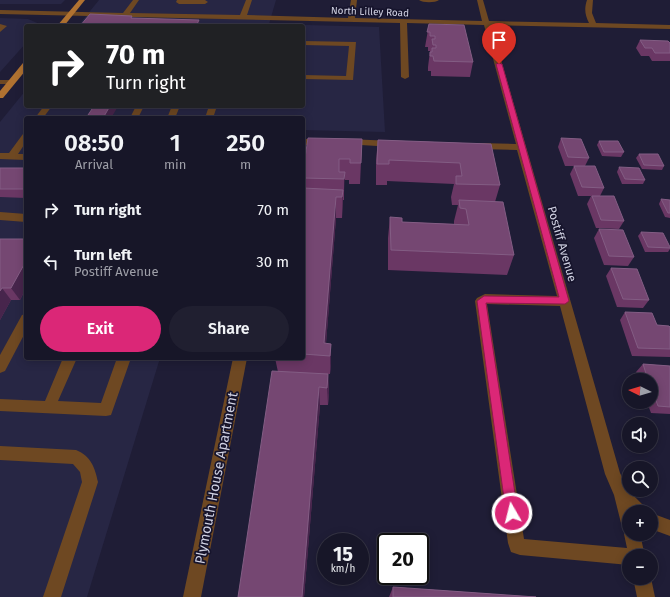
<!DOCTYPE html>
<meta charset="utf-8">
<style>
:root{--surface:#171628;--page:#201f30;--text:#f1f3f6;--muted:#9e9fa8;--line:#363545;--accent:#db2777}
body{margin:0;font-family:"Fira Sans",sans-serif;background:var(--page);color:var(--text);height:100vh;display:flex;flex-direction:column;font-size:15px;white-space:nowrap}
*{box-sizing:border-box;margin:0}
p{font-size:13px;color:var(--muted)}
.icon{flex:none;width:22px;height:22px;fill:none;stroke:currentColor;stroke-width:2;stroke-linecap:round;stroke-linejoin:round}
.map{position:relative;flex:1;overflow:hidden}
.sheet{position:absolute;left:24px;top:116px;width:281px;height:244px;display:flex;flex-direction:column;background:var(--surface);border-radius:4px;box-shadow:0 2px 10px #0003,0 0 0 1px var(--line)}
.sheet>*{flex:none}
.guide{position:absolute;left:24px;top:24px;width:281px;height:84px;border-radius:4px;box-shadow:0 2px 10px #0003,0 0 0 1px var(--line);background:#202124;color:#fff;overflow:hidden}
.needle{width:26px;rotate:275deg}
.tools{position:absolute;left:622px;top:373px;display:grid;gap:8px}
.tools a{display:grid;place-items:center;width:36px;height:36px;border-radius:50%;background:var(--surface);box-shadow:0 2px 10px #0003,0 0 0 1px var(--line);font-size:20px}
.speed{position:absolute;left:317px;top:533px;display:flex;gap:8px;font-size:20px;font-weight:700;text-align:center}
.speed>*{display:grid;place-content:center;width:52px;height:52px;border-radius:50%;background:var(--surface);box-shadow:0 2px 10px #0003,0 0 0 1px var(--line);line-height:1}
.speed small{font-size:10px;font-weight:400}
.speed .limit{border:2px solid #111;border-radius:6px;background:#fff;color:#111}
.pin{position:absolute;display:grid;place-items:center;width:34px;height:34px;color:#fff;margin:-41px -17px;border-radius:50% 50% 50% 0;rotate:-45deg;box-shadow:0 0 4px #0007}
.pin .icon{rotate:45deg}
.me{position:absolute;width:44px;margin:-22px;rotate:352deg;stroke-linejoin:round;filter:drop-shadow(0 0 3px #0008)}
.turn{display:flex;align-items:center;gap:14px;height:84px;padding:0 16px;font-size:18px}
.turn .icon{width:52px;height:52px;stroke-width:2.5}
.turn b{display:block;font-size:28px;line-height:34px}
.eta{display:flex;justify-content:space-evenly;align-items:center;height:68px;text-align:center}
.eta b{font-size:24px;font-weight:600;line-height:28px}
.primary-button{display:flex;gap:8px;margin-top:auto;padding:8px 16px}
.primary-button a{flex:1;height:46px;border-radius:24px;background:var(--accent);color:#fff;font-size:16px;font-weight:600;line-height:46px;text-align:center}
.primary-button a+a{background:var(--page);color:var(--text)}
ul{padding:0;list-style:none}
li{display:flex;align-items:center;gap:12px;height:52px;padding:0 16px}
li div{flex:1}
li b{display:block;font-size:15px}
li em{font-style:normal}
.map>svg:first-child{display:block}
</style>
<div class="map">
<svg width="670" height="597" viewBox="0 0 670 597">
<rect width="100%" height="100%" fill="#1f1d36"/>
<g fill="#272644">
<polygon points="0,0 65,0 61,4 0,4"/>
<polygon points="99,0 276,0 269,24 379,27 385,132 303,130 303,118 26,118 26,358 160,358 87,597 0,597 0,122 26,90 26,106 303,106 303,26 78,26"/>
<polygon points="0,18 28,19 42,25 26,26 26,43 0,72"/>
</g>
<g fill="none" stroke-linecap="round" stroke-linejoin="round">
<g fill="#6e4822" fill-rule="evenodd">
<path d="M133,0H139L130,13L240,15L246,0H252L247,15L348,18L351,0H357L355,18L482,21L477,0H483L489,21L589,23C585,15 584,9 587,0H593L592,13L596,23L670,25V29L491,25L620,473L629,491L644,506L646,512H629V534H640L645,556H629V565L520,555L511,552L508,543L475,301L477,298L485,294L557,296L517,150L477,149L472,146L477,143L516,144L484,25L407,23L409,77L405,79L401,77L400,23L0,14V10L123,13ZM487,304L560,306L605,474L614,495L621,523L626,530L624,534L627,548L524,539Z"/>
<polygon points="177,0 205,0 208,2 205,4 179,4 176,2"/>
<path d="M419,0H439C435,3 423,3 419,0Z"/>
<polygon points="0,24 7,26 0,32"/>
<polygon points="303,41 356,42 353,80 303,79 303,75 346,76 349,46 303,45"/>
<polygon points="0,80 11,80 15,82 11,84 0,84"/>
<polygon points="44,106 52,106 43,118 35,118"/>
<polygon points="136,106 144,106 138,118 130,118"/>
<polygon points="172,106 180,106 175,118 167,118"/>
<polygon points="209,106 217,106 213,118 205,118"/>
<polygon points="26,133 26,142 18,154 26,154 26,160 0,159 0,153 9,153 23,134"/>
<polygon points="303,139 322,139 327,142 322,145 303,145"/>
<polygon points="347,139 394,141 399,144 394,147 344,144 344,140"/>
<polygon points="0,212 26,214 26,222 0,220"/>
<polygon points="26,314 26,331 5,371 0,373 0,355 22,315"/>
<polygon points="63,358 77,358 58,401 101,403 117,358 131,358 111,415 106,416 0,411 0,399 45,401"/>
<polygon points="233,358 247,358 201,597 183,597"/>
<path d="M0,446L76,450C91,456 95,468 98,482L61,597H43L82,482L80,472L73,464L0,460Z"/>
<polygon points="651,513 670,520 670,536 651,529"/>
<polygon points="633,578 651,578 655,597 637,597"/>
</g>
<g fill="#b07231" fill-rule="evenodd">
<polygon points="79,0 85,0 64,26 57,26"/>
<polygon points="23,63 26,63 26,70 3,98 0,98 0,91"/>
</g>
</g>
<g fill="#6a3764">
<polygon points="429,24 473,62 470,77 431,76 431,71 428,71 428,67 430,51 428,51 428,47 425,47"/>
<polygon points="640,40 670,43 670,61 652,61 649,56 641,56 636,48"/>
<polygon points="561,138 589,158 585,166 604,188 600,196 624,221 619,229 596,228 587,204 591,196 578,196 570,174 574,166 565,166 558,147"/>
<polygon points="362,139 360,184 349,184 349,180 344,180 344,200 343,200 342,218 336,218 326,343 331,344 331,363 330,374 314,374 328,374 329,393 328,405 320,405 304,597 238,597 278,372 275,358 303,358 303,171"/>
<polygon points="378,140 491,144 500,185 495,202 514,255 507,275 388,270 388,238 390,217 402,222 454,224 454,221 458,205 452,205 451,197 454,184 387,181 387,185 376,185 376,160"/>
<polygon points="599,141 624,152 621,157 602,156 597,145"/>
<polygon points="639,154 664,166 662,170 642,169 636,158"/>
<polygon points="619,167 645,180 643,184 622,184 617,172"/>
<polygon points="0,168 26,168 26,198 0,197"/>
<polygon points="661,199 670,200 670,218 665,217 659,204"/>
<polygon points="599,229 634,257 628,266 604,265 594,238"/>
<polygon points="641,232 670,247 670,249 668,252 645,252 638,236"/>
<polygon points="0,239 26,239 26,288 20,300 11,300 0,320"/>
<polygon points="611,268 649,300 643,308 617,307 606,276"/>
<polygon points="625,312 657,325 670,327 670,357 632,356 620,320"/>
<polygon points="643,364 670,366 670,414 651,413 647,402 651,402 651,380 639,380 636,372"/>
<polygon points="393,587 536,597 389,597"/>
</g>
<g fill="#47254c">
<polygon points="199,20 200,26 196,26"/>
<polygon points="110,106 116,106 117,108 111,118 103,118"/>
<polygon points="345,172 344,193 344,200 344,179"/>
<polygon points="343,190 342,211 342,218 342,197"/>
<polygon points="336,197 336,218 325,356 324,343"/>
<polygon points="26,261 26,288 20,300 11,288"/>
<polygon points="2,288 11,300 0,320 0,291"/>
<polygon points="331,344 331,363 330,374 330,356"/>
<polygon points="328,374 329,393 328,405 327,388"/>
<polygon points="319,387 320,405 304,597 302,597"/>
</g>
<g fill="#754772" stroke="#835d84">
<polygon points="90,14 132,16 131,18 199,20 196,26 80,26"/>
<polygon points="429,24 464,25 473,62 434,61 433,56 430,56 430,52 432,52 432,48 436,48 436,45 433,45 432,39 435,39 435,36 430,36 430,32 427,32"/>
<polygon points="640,40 668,41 670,43 670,53 655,53 652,48 645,48"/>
<polygon points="94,106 110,106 103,118 86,118"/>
<polygon points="308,138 362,139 361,163 350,163 350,159 339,159 339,172 345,172 344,179 303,178 303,171"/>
<polygon points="561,138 581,139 589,158 568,157"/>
<polygon points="378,140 491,144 500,185 456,184 456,176 462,176 460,163 389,160 389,164 377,164"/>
<polygon points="599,141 618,141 624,152 604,152"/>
<polygon points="639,154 658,154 664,166 644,165"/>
<polygon points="574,166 595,166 604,188 582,187"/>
<polygon points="619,167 639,168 645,180 625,179"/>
<rect x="0" y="168" width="26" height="21"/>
<polygon points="303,188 343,190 342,197 336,197 324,343 331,344 330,356 303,354"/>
<polygon points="592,196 614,196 624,221 601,220"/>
<polygon points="661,199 670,200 670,213 668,213"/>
<polygon points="459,200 503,202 514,255 391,250 390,217 402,218 402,222 469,225 466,209 460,208"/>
<polygon points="599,229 623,230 634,257 609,256"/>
<polygon points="641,232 663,233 670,247 670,248 648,247"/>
<polygon points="0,239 26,239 26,261 11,288 2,288 0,291"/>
<polygon points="611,268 637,269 649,300 623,299"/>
<polygon points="625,312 652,313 657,325 669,326 670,327 670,349 638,348"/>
<polygon points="643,364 670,366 670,407 658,406 651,387 651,380 648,380"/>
<polygon points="272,371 328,374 327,388 319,387 302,597 238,597"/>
<polygon points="393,587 536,597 393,597"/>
</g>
<polygon fill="#db2777" stroke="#8e194d" points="499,63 502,64 569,301 565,304 486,303 518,513 516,517 512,519 507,517 506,513 477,301 484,296 559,297 496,64"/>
<g text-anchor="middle" stroke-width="3.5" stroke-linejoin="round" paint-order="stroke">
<g font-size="10" fill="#d0d1e2" stroke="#16142c">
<text transform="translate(370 11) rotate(2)" y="4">North Lilley Road</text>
</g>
<g font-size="12" fill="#d0d1e2" stroke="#16142c">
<text transform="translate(562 244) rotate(74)" y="4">Postiff Avenue</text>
</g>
<g font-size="14" fill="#d0d1e2" stroke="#16142c">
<text transform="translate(216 478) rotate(-79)" y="5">Plymouth House Apartment</text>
</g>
</g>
</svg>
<div class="tools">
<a><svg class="needle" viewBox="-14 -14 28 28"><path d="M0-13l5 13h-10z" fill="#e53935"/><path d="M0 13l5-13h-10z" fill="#9e9fa8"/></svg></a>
<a><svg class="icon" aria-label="sound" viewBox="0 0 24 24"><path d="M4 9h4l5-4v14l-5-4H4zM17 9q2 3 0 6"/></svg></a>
<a><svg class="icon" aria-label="search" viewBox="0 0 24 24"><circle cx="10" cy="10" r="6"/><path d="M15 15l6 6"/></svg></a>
<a>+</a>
<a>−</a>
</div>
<div class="speed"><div>15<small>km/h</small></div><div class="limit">20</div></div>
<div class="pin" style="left:499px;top:64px;background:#d93025"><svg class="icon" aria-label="arrive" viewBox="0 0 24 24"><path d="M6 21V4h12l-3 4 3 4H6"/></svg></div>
<svg class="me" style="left:512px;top:513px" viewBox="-20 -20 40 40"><circle r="17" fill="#db2777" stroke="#fff" stroke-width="3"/><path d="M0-11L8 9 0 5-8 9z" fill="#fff"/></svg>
<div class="guide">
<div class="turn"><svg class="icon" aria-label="right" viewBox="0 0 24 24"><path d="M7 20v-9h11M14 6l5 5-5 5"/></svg><div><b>70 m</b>Turn right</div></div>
</div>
<section class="sheet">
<div class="eta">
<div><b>08:50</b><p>Arrival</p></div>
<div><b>1</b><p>min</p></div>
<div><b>250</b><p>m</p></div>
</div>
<ul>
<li><svg class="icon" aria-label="right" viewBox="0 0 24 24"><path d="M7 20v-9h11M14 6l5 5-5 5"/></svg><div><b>Turn right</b></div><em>70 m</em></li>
<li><svg class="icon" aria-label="left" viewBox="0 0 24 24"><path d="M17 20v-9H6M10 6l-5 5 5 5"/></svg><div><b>Turn left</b><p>Postiff Avenue</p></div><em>30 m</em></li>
</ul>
<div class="primary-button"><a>Exit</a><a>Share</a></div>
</section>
</div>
